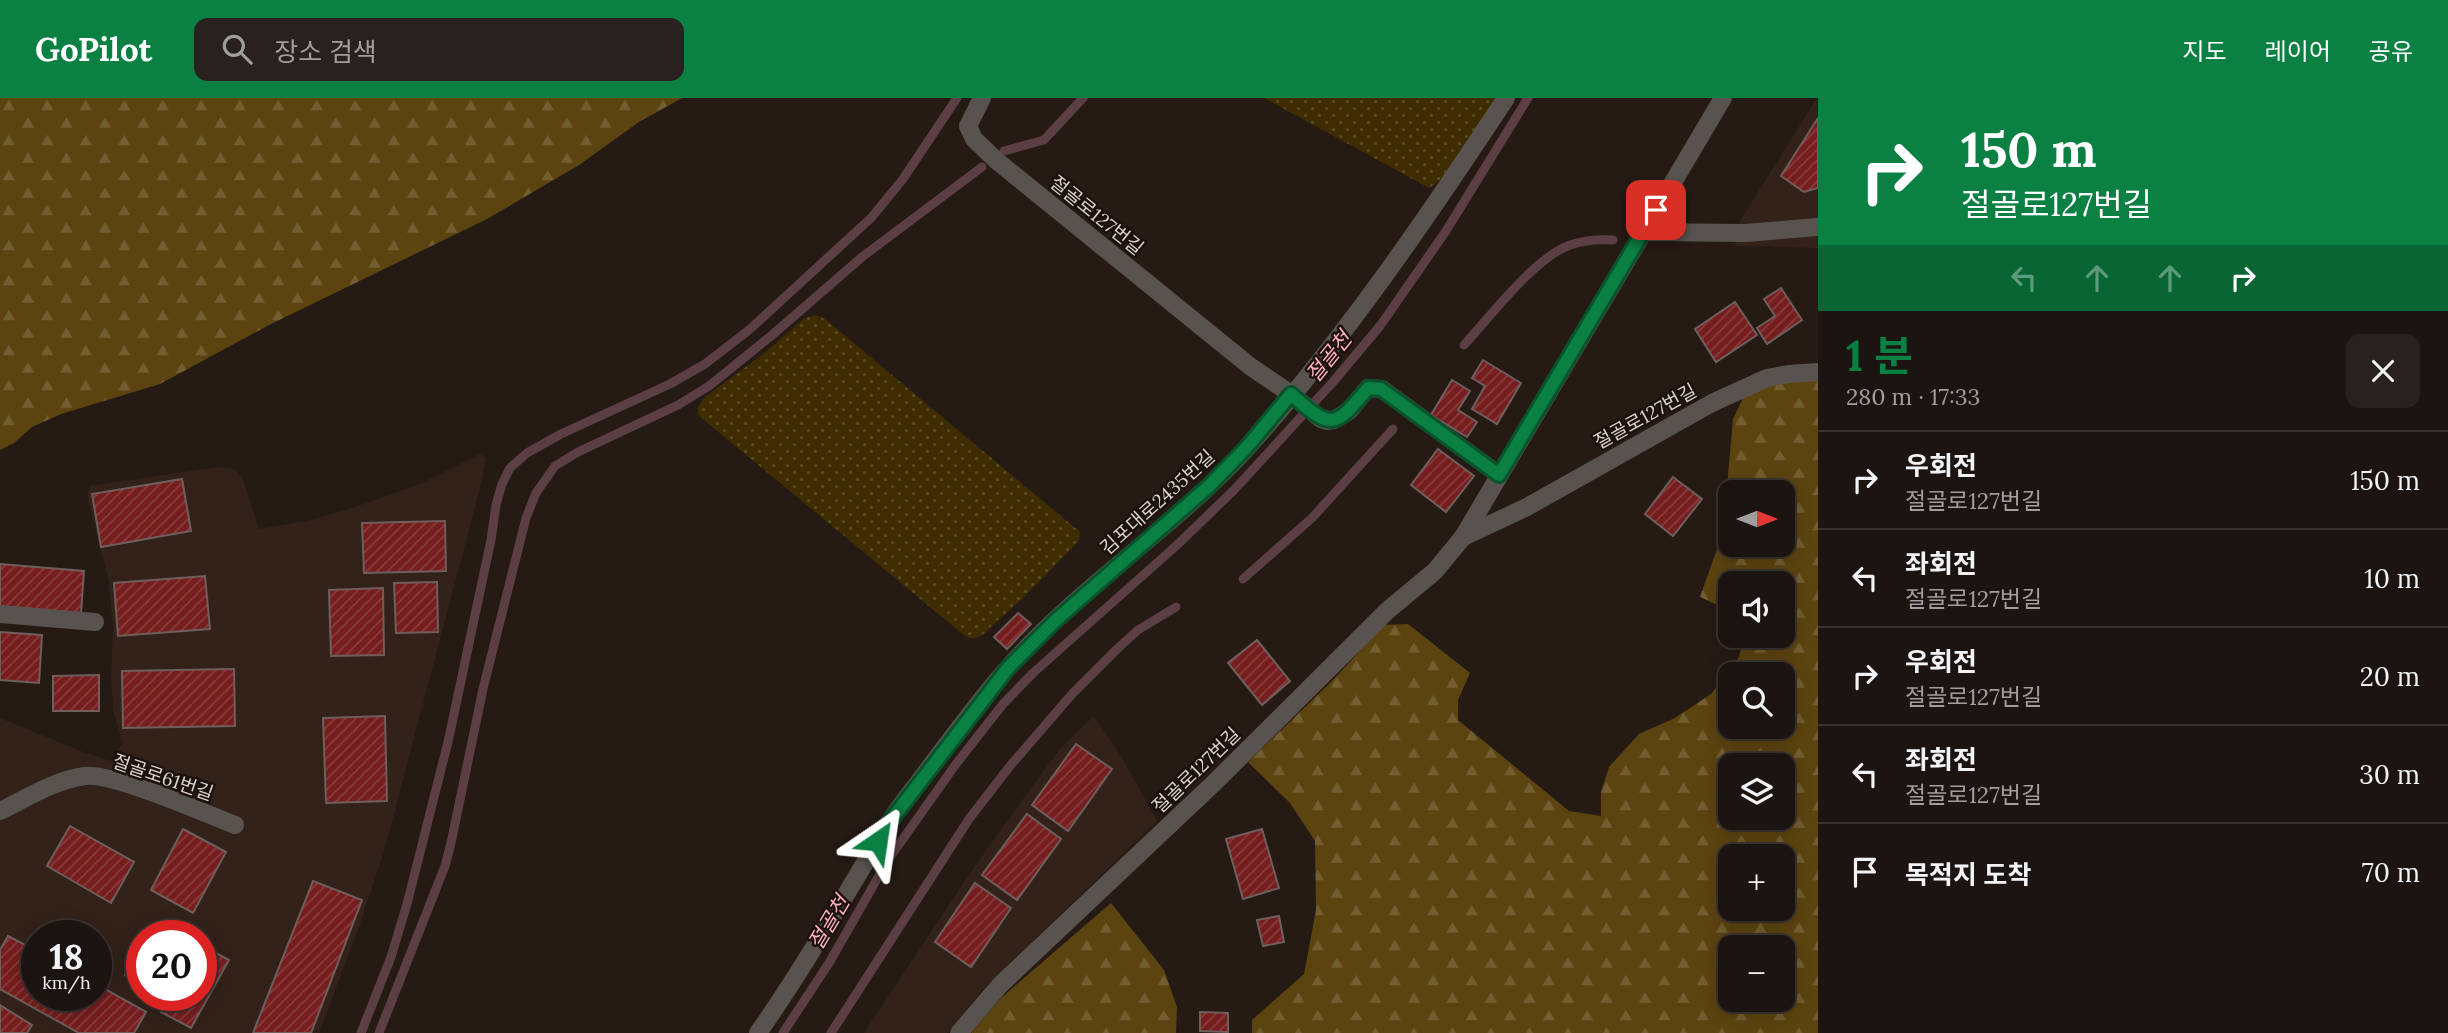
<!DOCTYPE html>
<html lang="ko">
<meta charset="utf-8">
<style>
:root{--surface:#1c1410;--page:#29211e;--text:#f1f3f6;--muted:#a09e9f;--line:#3a3330;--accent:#0b8043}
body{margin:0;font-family:Lora,"Noto Sans KR",serif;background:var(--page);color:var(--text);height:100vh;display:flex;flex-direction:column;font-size:26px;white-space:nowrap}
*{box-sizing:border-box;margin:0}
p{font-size:23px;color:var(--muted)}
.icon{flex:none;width:38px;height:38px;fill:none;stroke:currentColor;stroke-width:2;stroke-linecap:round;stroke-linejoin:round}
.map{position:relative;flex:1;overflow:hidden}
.details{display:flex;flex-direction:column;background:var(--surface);width:630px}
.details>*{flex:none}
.top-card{background:#0b8043;color:#fff;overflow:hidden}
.needle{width:46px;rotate:90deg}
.fabs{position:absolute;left:1718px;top:382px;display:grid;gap:14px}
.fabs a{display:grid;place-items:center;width:77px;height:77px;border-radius:14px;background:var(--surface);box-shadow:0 4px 18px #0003,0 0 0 2px var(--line);font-size:35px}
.speed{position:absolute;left:21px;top:822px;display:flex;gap:14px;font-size:35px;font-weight:700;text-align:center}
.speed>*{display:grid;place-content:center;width:91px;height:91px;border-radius:50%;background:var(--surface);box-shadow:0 4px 18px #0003,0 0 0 2px var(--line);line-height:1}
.speed small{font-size:18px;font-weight:400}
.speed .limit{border:10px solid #d22;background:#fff;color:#111}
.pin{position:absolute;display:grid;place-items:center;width:60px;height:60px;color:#fff;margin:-30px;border-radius:14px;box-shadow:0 4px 10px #0006}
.me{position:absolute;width:77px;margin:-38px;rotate:32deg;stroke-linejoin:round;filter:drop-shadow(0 0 5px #0008)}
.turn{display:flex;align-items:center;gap:24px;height:147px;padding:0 28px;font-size:32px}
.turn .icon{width:91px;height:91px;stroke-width:2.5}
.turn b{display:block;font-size:49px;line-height:60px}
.lanes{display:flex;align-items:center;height:66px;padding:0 28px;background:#0003;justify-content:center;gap:35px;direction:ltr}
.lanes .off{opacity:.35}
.round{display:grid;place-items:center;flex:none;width:74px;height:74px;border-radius:14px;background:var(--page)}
.summary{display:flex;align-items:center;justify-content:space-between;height:119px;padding:0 28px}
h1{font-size:42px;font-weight:700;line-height:52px;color:var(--accent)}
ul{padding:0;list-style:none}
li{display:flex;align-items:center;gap:21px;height:98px;padding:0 28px;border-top:2px solid var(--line)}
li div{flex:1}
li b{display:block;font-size:26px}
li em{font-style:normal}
header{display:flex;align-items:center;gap:42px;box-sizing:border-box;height:98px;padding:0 35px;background:var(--accent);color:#fff}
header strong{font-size:33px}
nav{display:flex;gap:38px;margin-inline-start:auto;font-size:24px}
.search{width:490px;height:63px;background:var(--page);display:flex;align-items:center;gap:18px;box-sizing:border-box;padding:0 24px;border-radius:14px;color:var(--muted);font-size:26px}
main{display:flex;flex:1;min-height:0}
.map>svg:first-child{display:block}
</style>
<header>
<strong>GoPilot</strong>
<div class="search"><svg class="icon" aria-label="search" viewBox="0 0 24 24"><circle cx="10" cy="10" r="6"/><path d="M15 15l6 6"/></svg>장소 검색</div>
<nav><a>지도</a><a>레이어</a><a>공유</a></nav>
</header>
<main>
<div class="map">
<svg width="1818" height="935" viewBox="0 0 1818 935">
<defs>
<pattern id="forest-firs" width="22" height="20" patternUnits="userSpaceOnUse" patternTransform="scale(1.75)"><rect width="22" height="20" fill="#5c4410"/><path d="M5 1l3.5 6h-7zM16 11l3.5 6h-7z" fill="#735e32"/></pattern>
<pattern id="park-dots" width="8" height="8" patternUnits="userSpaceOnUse" patternTransform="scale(1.75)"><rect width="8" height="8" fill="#3f2c01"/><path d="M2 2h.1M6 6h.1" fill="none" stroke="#5a4a25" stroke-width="1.8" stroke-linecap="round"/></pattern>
<pattern id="building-hatch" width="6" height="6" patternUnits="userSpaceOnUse" patternTransform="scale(1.75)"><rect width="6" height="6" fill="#761d1e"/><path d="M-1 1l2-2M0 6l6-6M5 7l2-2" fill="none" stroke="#893d3e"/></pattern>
</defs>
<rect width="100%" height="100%" fill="#261a15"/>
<g fill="#32221a" fill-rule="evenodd">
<polygon points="1817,0 1818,150 1735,148 1741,121"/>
<path d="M480,356L486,360L480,390L385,750L360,826L319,935H0V620L86,655L111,663L123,645L113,612L111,579L113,530L109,484L87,398L90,388L217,369L235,371L243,381L259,431L307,423L355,409L422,385ZM37,838H96V898H37ZM142,838H201V898H142Z"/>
<polygon points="1094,618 1121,658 1157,723 986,888 947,935 864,935 972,772 1023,701 1060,651"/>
</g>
<g fill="url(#forest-firs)" fill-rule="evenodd">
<polygon points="0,0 682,0 639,24 579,67 487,121 271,226 160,286 61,316 32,329 14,345 0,352"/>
<path d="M1818,279V935H1252V922L1304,876L1316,812L1315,743L1290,705L1248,664L1332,583L1384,527L1408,526L1470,575L1458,602V622L1569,713L1601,718V694L1609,669L1639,636L1675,620L1711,596L1739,559L1745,537H1783V485H1731V513L1700,499L1723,434L1733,321L1745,296L1784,282ZM1731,394H1783V446H1731ZM1731,576H1783V628H1731ZM1731,667H1783V719H1731ZM1731,758H1783V810H1731ZM1731,849H1783V901H1731Z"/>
<polygon points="1111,805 1164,872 1177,909 1176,935 971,935 1001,900"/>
</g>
<g fill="url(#park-dots)">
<path d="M1264,0H1497C1481,24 1453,78 1429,90Z"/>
<polygon points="815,217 825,221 1080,434 1079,442 1072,450 1025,498 981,538 973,541 965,538 698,317 698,309 705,299 762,257 805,220"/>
</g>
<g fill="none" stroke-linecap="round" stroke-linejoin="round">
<g stroke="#5c3f45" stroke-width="9">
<polyline points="1004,53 1044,42 1083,0"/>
<path d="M1464,247C1490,219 1534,160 1570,147C1584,142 1598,141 1613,142"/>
<polyline points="1243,481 1312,420 1393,331"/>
<polyline points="361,935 391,859 407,806 448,644 491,442 496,407 502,386 510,370 527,355 561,336 670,286 705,266 749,232 871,120 903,81 957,0"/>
<polyline points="379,935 445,768 451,745 483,591 526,420 536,395 555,368 578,354 678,307 709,288 771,238 862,159 982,69"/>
<polyline points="783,935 829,865 888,762 956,666 1003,606 1033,575 1176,448 1234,392 1333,284 1380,228 1446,133 1528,0"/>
<polyline points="831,935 969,721 1010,668 1073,595 1117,551 1138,532 1176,509"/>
</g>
</g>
<g fill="url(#building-hatch)" stroke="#6e5f5d" stroke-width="2">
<polygon points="1818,20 1818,90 1804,94 1781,78"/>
<polygon points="1781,190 1802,222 1767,246 1757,230 1775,218 1764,201"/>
<polygon points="1735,204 1757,237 1716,264 1695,231"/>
<polygon points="1483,262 1521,285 1497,326 1472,311 1485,288 1472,280"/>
<polygon points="1452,282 1470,293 1458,312 1477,324 1467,339 1431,317"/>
<polygon points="1438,351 1474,378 1446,414 1411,387"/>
<polygon points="1673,379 1702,401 1673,438 1645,416"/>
<polygon points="182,381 191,433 101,449 92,396"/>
<polygon points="445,423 446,473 364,475 362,425"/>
<polygon points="0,466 84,473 81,515 0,508"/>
<polygon points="205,478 210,531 118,538 114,485"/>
<polygon points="437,484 438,534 396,535 394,485"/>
<polygon points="383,490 384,557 331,558 329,492"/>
<polygon points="1018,515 1031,526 1007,551 994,539"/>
<polygon points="0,534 42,537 39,585 0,582"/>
<polygon points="1257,542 1290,583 1262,607 1228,565"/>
<polygon points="234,571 235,628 123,630 122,573"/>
<polygon points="99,577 99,613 53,613 53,578"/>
<polygon points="385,618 387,703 326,705 323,620"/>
<polygon points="1076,646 1112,671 1068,733 1032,707"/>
<polygon points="1027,716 1061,741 1017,802 982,777"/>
<polygon points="70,728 134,764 111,805 47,768"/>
<polygon points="183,731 226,754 193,815 151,792"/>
<polygon points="1262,731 1279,790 1243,801 1226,741"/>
<polygon points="313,783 362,802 311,935 253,935"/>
<polygon points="975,785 1011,810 971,869 935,844"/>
<polygon points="1279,818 1284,844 1263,848 1257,822"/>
<polygon points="8,838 37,853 37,898 96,898 96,886 146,914 134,935 79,935 0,891 0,852"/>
<polygon points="142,845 142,886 125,877"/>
<polygon points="201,847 229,862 191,930 161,914 170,898 201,898"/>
<polygon points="0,907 32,927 27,935 0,935"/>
<polygon points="1200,914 1228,915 1228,934 1200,933"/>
</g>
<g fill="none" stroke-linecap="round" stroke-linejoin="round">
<g stroke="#58534f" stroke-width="18">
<polyline points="982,0 968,28 974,41 997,63 1251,269 1291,296 1321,321 1327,323 1334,322 1349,313 1368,290 1382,291 1499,377"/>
<polyline points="1643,134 1746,135 1818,129"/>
<polyline points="1463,439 1527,409 1712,305 1767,280 1789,276 1818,274"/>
<polyline points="0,516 95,524"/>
<path d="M0,713C27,700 55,682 85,678C114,675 204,715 235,727"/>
<path d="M758,935C806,867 846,795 889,725C902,704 918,686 932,666C957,634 980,601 1007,571C1079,489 1174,430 1247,350C1343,243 1427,120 1506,0"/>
<polyline points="959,935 1000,887 1213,686 1387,513 1435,473 1463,439 1723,0"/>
</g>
</g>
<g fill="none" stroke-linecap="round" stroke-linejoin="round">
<defs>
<path id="route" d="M878,743L891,722L1008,570L1056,522L1209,388L1247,349L1291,296C1331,332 1334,331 1368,290L1381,291L1499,377L1656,112"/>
</defs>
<use href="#route" stroke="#07532c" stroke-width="18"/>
<use href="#route" stroke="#0b8043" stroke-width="12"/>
</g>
<g text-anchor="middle" stroke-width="5" stroke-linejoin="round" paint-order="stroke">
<g font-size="19" fill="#dbd3d0" stroke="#1c110d">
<text transform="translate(1097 117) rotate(39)" y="7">절골로127번길</text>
<text transform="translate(1645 318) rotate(-29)" y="7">절골로127번길</text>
<text transform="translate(1157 404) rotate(-42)" y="7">김포대로2435번길</text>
<text transform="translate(1196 672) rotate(-44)" y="7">절골로127번길</text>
<text transform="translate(163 679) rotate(19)" y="7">절골로61번길</text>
</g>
<g font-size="21" font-style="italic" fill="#fdb0c1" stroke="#1c110d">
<text transform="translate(1329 259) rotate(-51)" y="7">절골천</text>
<text transform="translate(829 825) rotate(-59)" y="7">절골천</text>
</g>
</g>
</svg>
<div class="fabs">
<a><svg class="needle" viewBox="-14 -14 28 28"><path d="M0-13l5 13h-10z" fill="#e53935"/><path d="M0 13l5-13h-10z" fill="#a09e9f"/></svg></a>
<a><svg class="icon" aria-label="sound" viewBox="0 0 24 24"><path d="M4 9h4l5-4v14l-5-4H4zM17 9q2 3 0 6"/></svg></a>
<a><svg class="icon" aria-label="search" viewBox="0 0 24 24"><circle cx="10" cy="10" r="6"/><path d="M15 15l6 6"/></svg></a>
<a><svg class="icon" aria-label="layers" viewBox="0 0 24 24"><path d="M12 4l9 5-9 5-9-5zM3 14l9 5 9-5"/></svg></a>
<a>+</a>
<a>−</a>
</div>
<div class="speed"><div>18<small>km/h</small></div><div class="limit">20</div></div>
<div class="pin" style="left:1656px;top:112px;background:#d93025"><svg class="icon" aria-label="arrive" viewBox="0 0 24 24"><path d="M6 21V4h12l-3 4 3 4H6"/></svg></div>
<svg class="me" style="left:878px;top:743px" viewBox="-20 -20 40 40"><path d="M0-17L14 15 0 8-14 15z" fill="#0b8043" stroke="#fff" stroke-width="4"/></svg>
</div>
<section class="details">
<div class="top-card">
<div class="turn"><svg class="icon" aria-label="right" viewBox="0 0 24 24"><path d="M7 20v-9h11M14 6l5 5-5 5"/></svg><div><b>150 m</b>절골로127번길</div></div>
<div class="lanes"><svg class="icon off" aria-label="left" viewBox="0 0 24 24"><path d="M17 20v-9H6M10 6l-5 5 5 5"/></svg><svg class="icon off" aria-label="ahead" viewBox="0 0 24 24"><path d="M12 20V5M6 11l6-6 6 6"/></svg><svg class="icon off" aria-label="ahead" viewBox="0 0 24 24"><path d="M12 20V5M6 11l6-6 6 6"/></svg><svg class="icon" aria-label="right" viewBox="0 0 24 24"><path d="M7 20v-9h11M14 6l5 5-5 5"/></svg></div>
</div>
<div class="summary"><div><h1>1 분</h1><p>280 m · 17:33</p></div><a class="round"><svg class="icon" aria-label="close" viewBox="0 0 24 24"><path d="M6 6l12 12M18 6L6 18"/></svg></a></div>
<ul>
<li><svg class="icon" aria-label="right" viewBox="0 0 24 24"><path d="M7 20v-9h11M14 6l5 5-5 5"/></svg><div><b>우회전</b><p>절골로127번길</p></div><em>150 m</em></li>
<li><svg class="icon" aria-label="left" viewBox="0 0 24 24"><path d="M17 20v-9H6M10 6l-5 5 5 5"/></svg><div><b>좌회전</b><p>절골로127번길</p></div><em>10 m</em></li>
<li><svg class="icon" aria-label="right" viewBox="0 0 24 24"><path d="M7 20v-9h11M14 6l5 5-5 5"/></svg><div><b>우회전</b><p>절골로127번길</p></div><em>20 m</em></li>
<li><svg class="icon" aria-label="left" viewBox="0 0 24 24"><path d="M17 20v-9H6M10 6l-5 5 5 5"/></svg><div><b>좌회전</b><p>절골로127번길</p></div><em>30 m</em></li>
<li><svg class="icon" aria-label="arrive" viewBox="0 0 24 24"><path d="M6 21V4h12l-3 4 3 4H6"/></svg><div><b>목적지 도착</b></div><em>70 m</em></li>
</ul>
</section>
</main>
